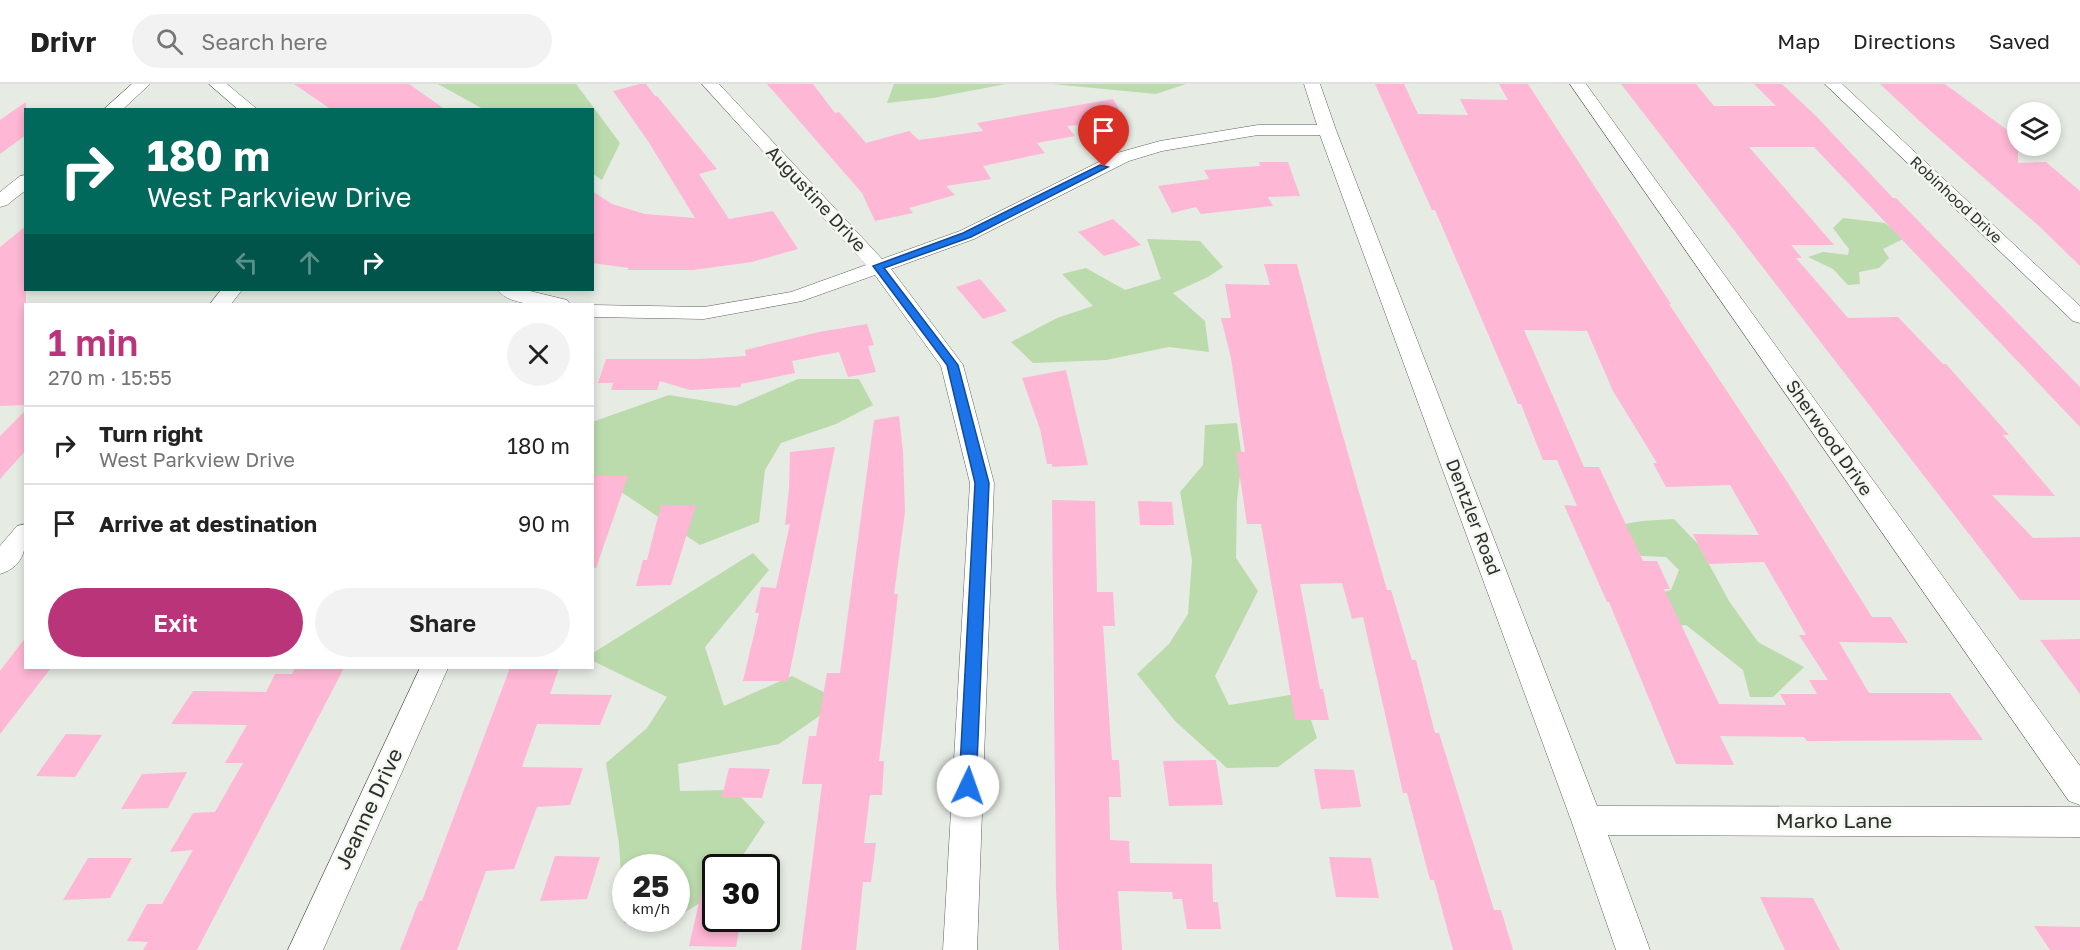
<!DOCTYPE html>
<meta charset="utf-8">
<style>
:root{--surface:#fff;--page:#f2f2f2;--text:#222;--muted:#767676;--line:#e0e0e0;--accent:#b93479}
body{margin:0;font-family:"Golos Text",sans-serif;background:var(--page);color:var(--text);height:100vh;display:flex;flex-direction:column;font-size:22px;white-space:nowrap}
*{box-sizing:border-box;margin:0}
p{font-size:20px;color:var(--muted)}
.icon{flex:none;width:33px;height:33px;fill:none;stroke:currentColor;stroke-width:2;stroke-linecap:round;stroke-linejoin:round}
.map{position:relative;flex:1;overflow:hidden}
.panel{position:absolute;left:24px;top:219px;width:570px;height:366px;display:flex;flex-direction:column;background:var(--surface);border-radius:0px;box-shadow:0 3px 9px #0003}
.panel>*{flex:none}
.banner{position:absolute;left:24px;top:24px;width:570px;height:183px;border-radius:0px;box-shadow:0 3px 9px #0003;background:#00695c;color:#fff;overflow:hidden}
.fabs{position:absolute;left:2007px;top:18px;display:grid;gap:12px}
.fabs a{display:grid;place-items:center;width:54px;height:54px;border-radius:50%;background:var(--surface);box-shadow:0 3px 9px #0003;font-size:30px}
.speed{position:absolute;left:612px;top:770px;display:flex;gap:12px;font-size:30px;font-weight:700;text-align:center}
.speed>*{display:grid;place-content:center;width:78px;height:78px;border-radius:50%;background:var(--surface);box-shadow:0 3px 9px #0003;line-height:1}
.speed small{font-size:15px;font-weight:400}
.speed .limit{border:3px solid #111;border-radius:9px;background:#fff;color:#111}
.pin{position:absolute;display:grid;place-items:center;width:51px;height:51px;color:#fff;margin:-62px -26px;border-radius:50% 50% 50% 0;rotate:-45deg;box-shadow:0 0 6px #0007}
.pin .icon{rotate:45deg}
.me{position:absolute;width:66px;margin:-33px;rotate:3deg;stroke-linejoin:round;filter:drop-shadow(0 0 4px #0008)}
.turn{display:flex;align-items:center;gap:21px;height:126px;padding:0 24px;font-size:27px}
.turn .icon{width:78px;height:78px;stroke-width:2.5}
.turn b{display:block;font-size:42px;line-height:51px}
.lanes{display:flex;align-items:center;height:57px;padding:0 24px;background:#0003;justify-content:center;gap:30px;direction:ltr}
.lanes .off{opacity:.35}
.round{display:grid;place-items:center;flex:none;width:63px;height:63px;border-radius:32px;background:var(--page)}
.overview{display:flex;align-items:center;justify-content:space-between;height:102px;padding:0 24px}
h1{font-size:36px;font-weight:600;line-height:45px;color:var(--accent)}
.cta{display:flex;gap:12px;margin-top:auto;padding:12px 24px}
.cta a{flex:1;height:69px;border-radius:36px;background:var(--accent);color:#fff;font-size:24px;font-weight:600;line-height:69px;text-align:center}
.cta a+a{background:var(--page);color:var(--text)}
ul{padding:0;list-style:none}
li{display:flex;align-items:center;gap:18px;height:78px;padding:0 24px;border-top:2px solid var(--line)}
li div{flex:1}
li b{display:block;font-size:22px}
li em{font-style:normal}
header{display:flex;align-items:center;gap:36px;box-sizing:border-box;height:84px;padding:0 30px;background:var(--surface);border-bottom:2px solid var(--line)}
header strong{font-size:28px}
nav{display:flex;gap:33px;margin-inline-start:auto;font-size:21px}
.search{width:420px;height:54px;background:var(--page);display:flex;align-items:center;gap:15px;box-sizing:border-box;padding:0 21px;border-radius:33px;color:var(--muted);font-size:22px}
.map>svg:first-child{display:block}
</style>
<header>
<strong>Drivr</strong>
<div class="search"><svg class="icon" aria-label="search" viewBox="0 0 24 24"><circle cx="10" cy="10" r="6"/><path d="M15 15l6 6"/></svg>Search here</div>
<nav><a>Map</a><a>Directions</a><a>Saved</a></nav>
</header>
<div class="map">
<svg width="2080" height="866" viewBox="0 0 2080 866">
<rect width="100%" height="100%" fill="#e6ebe4"/>
<g fill="#bbdbad">
<polygon points="438,0 576,0 620,59 602,96 593,90 592,26 483,25"/>
<polygon points="894,0 1006,0 933,14 887,19"/>
<polygon points="1052,0 1186,0 1156,10"/>
<polygon points="1843,134 1885,139 1905,154 1883,165 1889,174 1879,184 1859,188 1860,200 1848,201 1833,185 1808,173 1823,168 1848,171 1849,165 1833,144"/>
<polygon points="1147,155 1200,157 1223,183 1208,193 1173,209 1205,237 1209,268 1169,263 1106,276 1033,279 1011,258 1057,234 1093,222 1062,190 1086,184 1125,206 1161,195"/>
<polygon points="798,295 859,295 873,321 836,340 781,359 765,386 759,438 700,461 611,401 593,402 592,338 669,311 736,322"/>
<polygon points="1237,339 1242,375 1237,416 1236,474 1258,507 1215,592 1229,621 1302,609 1317,654 1278,683 1227,684 1175,637 1137,590 1169,560 1188,530 1192,476 1180,408 1203,381 1205,341"/>
<polygon points="1674,435 1698,460 1729,517 1758,558 1804,583 1773,613 1750,613 1743,586 1686,541 1660,544 1626,518 1671,506 1679,486 1666,473 1620,471 1607,443 1642,437"/>
<polygon points="753,469 769,486 705,563 724,622 792,592 841,617 779,660 678,680 680,707 734,706 765,738 735,783 716,783 715,810 677,833 676,783 626,783 626,834 675,834 658,844 624,839 619,760 606,679 647,644 667,613 593,577 593,569"/>
</g>
<g fill="#feb7d4" fill-rule="evenodd">
<polygon points="294,0 409,0 446,26 332,26"/>
<polygon points="640,0 646,0 655,12 657,12 717,85 699,90 729,135 773,127 798,165 752,178 693,186 627,186 629,184 592,179 592,107 612,120 645,130 695,134 648,57 613,7"/>
<polygon points="767,0 813,0 835,29 839,28 866,59 909,47 919,56 983,47 977,39 1113,15 1126,37 1067,42 1075,52 1037,59 1045,69 983,82 991,95 946,102 955,111 909,124 913,129 875,137 862,109"/>
<path d="M1375,0H1404L1418,30L1468,31L1460,15L1508,16L1499,0H1528L1671,220H1669L1786,396L1872,533H1891L1908,559L1839,558L1869,609H1950L1983,656L1807,657L1804,653L1720,652L1734,681L1676,680L1609,518H1607L1564,421L1577,422L1557,376H1543L1521,320H1518L1435,126H1432ZM1524,246L1587,247L1613,307L1657,379H1653L1666,403L1730,401L1759,451L1693,450L1708,480L1764,478L1806,551H1799L1828,596H1809L1817,610H1780L1786,621L1719,620L1664,505H1670L1657,477H1643L1599,383H1584Z"/>
<polygon points="1621,0 1696,0 1714,22 1776,22 1754,0 1782,0 1816,32 1893,114 1896,114 2080,303 2080,343 1814,63 1749,63 1834,161 1791,161 1802,174 1796,174 1848,234 1898,233 1943,280 1946,280 2009,351 2003,351 2055,412 1992,411 2033,454 2080,453 2080,516 2020,516"/>
<polygon points="1880,0 1945,0 2018,54 2018,79 2046,78 2080,107 2080,182 2040,143 1926,43"/>
<polygon points="26,18 26,51 0,70 0,36"/>
<polygon points="1259,78 1288,78 1300,112 1268,113 1273,122 1201,130 1196,123 1172,129 1158,102 1209,95 1204,86 1260,82"/>
<polygon points="1113,135 1141,161 1104,172 1078,148"/>
<polygon points="26,142 26,321 0,322 0,163"/>
<polygon points="1264,180 1297,180 1327,296 1387,506 1391,506 1412,576 1416,576 1435,649 1439,649 1494,826 1501,826 1513,866 1453,866 1434,796 1430,796 1407,709 1403,709 1363,533 1352,535 1342,499 1300,500 1320,605 1323,605 1329,636 1295,636 1261,440 1247,440 1236,367 1245,368 1231,274 1221,234 1231,234 1225,200 1270,201"/>
<polygon points="980,195 1007,227 983,235 956,203"/>
<polygon points="867,240 874,261 868,262 876,288 848,293 839,268 792,277 795,289 741,300 741,303 690,306 660,297 657,306 611,306 613,299 598,299 606,275 699,275 746,272 745,266 819,248"/>
<polygon points="1066,286 1088,381 1052,383 1052,380 1047,380 1040,345 1022,294"/>
<polygon points="26,326 26,366 0,395 0,352"/>
<polygon points="899,332 903,368 905,428 894,510 898,510 879,677 884,677 882,711 870,711 864,759 876,759 871,798 863,798 856,866 801,866 822,700 802,700 809,652 816,652 827,589 840,589 874,336"/>
<polygon points="835,363 788,597 743,597 759,529 755,529 761,503 776,504 790,440 785,441 789,405 790,368"/>
<polygon points="592,392 628,392 596,484 592,483"/>
<polygon points="1052,416 1095,417 1097,508 1113,508 1115,542 1103,542 1112,676 1119,676 1121,713 1109,713 1110,756 1129,757 1130,779 1212,780 1213,818 1218,818 1221,845 1187,845 1182,815 1173,815 1172,808 1118,807 1122,866 1059,866 1056,806"/>
<polygon points="1138,417 1172,418 1174,441 1140,441"/>
<polygon points="661,421 696,421 671,501 636,502 643,476 647,476"/>
<polygon points="26,553 26,584 51,584 0,650 0,587"/>
<polygon points="2080,555 2080,610 2040,556"/>
<polygon points="295,584 344,584 197,866 143,866 148,858 127,857 147,820 162,820 193,766 170,768 193,729 215,728 243,679 225,679 247,641 171,640 193,607 266,608 275,590 292,590"/>
<polygon points="510,584 559,584 550,610 612,611 600,641 537,640 522,683 583,684 570,721 537,723 514,785 486,787 457,866 400,866 419,817 422,817"/>
<polygon points="66,650 102,651 75,693 36,692"/>
<polygon points="1216,676 1223,721 1169,722 1163,677"/>
<polygon points="729,684 770,685 762,714 722,713"/>
<polygon points="1314,685 1354,686 1361,723 1321,725"/>
<polygon points="187,688 168,724 121,725 142,690"/>
<polygon points="555,772 600,773 587,815 540,817"/>
<polygon points="1329,773 1371,774 1379,814 1336,813"/>
<polygon points="88,774 132,774 110,814 63,816"/>
<polygon points="706,788 716,790 716,834 741,834 736,863 689,862"/>
<polygon points="1760,813 1813,814 1840,866 1785,866"/>
<polygon points="2034,842 2080,843 2080,866 2050,866"/>
</g>
<g fill="none" stroke-linecap="round" stroke-linejoin="round">
<defs>
<g id="street">
<polygon points="132,0 150,0 122,26 103,26"/>
<polygon points="209,0 227,0 258,26 239,26"/>
<polygon points="702,0 719,0 882,175 960,147 1117,69 1160,57 1258,41 1317,41 1304,0 1320,0 1336,46 1597,722 2080,723 2080,753 1608,751 1650,866 1616,866 1571,736 1320,51 1258,51 1162,67 1129,77 974,155 891,185 963,281 994,399 977,866 943,866 970,399 941,282 875,191 802,217 704,235 592,233 592,221 704,223 791,208 866,181"/>
<polygon points="1570,0 1586,0 2080,682 2080,721 2069,717"/>
<polygon points="1825,0 1842,0 2080,222 2080,239 2073,237"/>
<polygon points="26,91 26,106 7,121 0,123 0,108 20,92"/>
<polygon points="221,206 242,206 231,220 210,220"/>
<path d="M498,206H526L567,216L570,220C552,222 509,223 498,206Z"/>
<path d="M26,440C26,462 26,482 0,490V462L17,442Z"/>
<polygon points="420,584 448,584 323,866 288,866"/>
</g>
</defs>
<use href="#street" stroke="#5f635e" stroke-width="1"/>
<use href="#street" fill="#fff" fill-rule="evenodd"/>
</g>
<polygon fill="#1a73e8" stroke="#114b97" stroke-width="1.5" points="1100,81 1108,83 971,153 884,184 958,281 989,399 976,702 973,708 968,710 962,708 959,702 975,399 947,281 873,182 963,149"/>
<g text-anchor="middle" stroke-width="5" stroke-linejoin="round" paint-order="stroke">
<g font-size="15" fill="#2d2f2d" stroke="#f3f8f1">
<text transform="translate(1956 116) rotate(43)" y="5">Robinhood Drive</text>
</g>
<g font-size="18" fill="#2d2f2d" stroke="#f3f8f1">
<text transform="translate(816 115) rotate(47)" y="6">Augustine Drive</text>
<text transform="translate(1829 354) rotate(55)" y="6">Sherwood Drive</text>
<text transform="translate(1473 433) rotate(69)" y="6">Dentzler Road</text>
</g>
<g font-size="21" fill="#2d2f2d" stroke="#f3f8f1">
<text transform="translate(369 725) rotate(-65)" y="7">Jeanne Drive</text>
<text x="1834" y="744">Marko Lane</text>
</g>
</g>
</svg>
<div class="fabs">
<a><svg class="icon" aria-label="layers" viewBox="0 0 24 24"><path d="M12 4l9 5-9 5-9-5zM3 14l9 5 9-5"/></svg></a>
</div>
<div class="speed"><div>25<small>km/h</small></div><div class="limit">30</div></div>
<div class="pin" style="left:1104px;top:83px;background:#d93025"><svg class="icon" aria-label="arrive" viewBox="0 0 24 24"><path d="M6 21V4h12l-3 4 3 4H6"/></svg></div>
<svg class="me" style="left:968px;top:702px" viewBox="-20 -20 40 40"><circle r="19" fill="#fff"/><path d="M0-13L10 11 0 6-10 11z" fill="#1a73e8"/></svg>
<div class="banner">
<div class="turn"><svg class="icon" aria-label="right" viewBox="0 0 24 24"><path d="M7 20v-9h11M14 6l5 5-5 5"/></svg><div><b>180 m</b>West Parkview Drive</div></div>
<div class="lanes"><svg class="icon off" aria-label="left" viewBox="0 0 24 24"><path d="M17 20v-9H6M10 6l-5 5 5 5"/></svg><svg class="icon off" aria-label="ahead" viewBox="0 0 24 24"><path d="M12 20V5M6 11l6-6 6 6"/></svg><svg class="icon" aria-label="right" viewBox="0 0 24 24"><path d="M7 20v-9h11M14 6l5 5-5 5"/></svg></div>
</div>
<section class="panel">
<div class="overview"><div><h1>1 min</h1><p>270 m · 15:55</p></div><a class="round"><svg class="icon" aria-label="close" viewBox="0 0 24 24"><path d="M6 6l12 12M18 6L6 18"/></svg></a></div>
<ul>
<li><svg class="icon" aria-label="right" viewBox="0 0 24 24"><path d="M7 20v-9h11M14 6l5 5-5 5"/></svg><div><b>Turn right</b><p>West Parkview Drive</p></div><em>180 m</em></li>
<li><svg class="icon" aria-label="arrive" viewBox="0 0 24 24"><path d="M6 21V4h12l-3 4 3 4H6"/></svg><div><b>Arrive at destination</b></div><em>90 m</em></li>
</ul>
<div class="cta"><a>Exit</a><a>Share</a></div>
</section>
</div>
